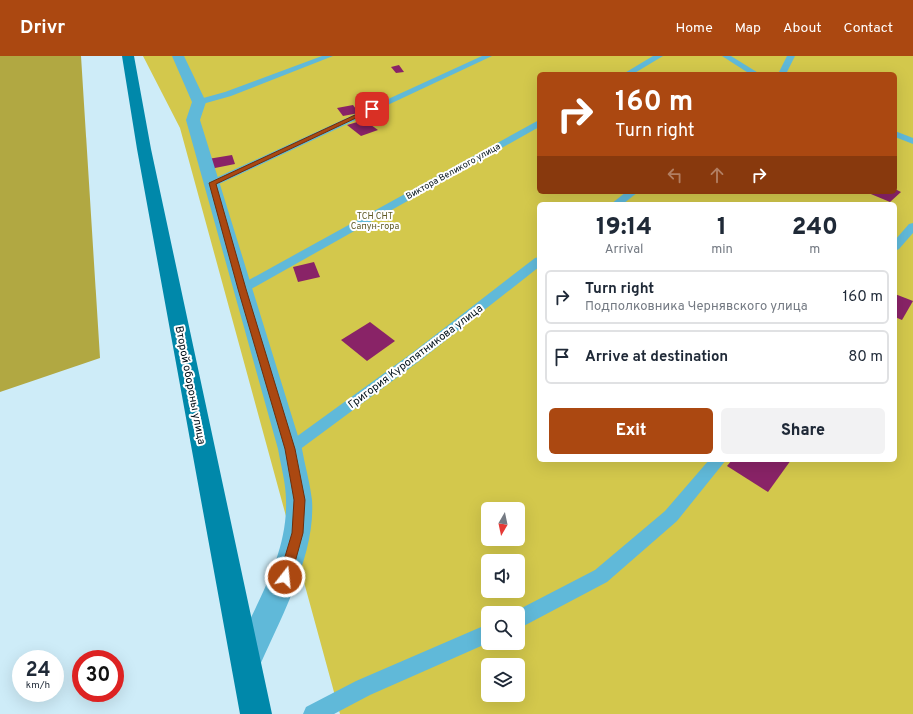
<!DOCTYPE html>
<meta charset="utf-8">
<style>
:root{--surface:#fff;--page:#f2f2f3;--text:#1f2937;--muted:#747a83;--line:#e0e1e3;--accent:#ab4811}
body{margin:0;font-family:Overpass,sans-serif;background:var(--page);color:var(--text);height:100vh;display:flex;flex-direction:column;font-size:15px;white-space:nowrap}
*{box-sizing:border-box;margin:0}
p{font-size:13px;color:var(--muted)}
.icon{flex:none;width:22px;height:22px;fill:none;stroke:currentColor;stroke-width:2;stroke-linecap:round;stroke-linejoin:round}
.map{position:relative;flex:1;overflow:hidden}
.drawer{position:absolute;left:537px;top:146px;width:360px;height:260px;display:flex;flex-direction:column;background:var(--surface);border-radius:6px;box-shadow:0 4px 16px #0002}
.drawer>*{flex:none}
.guide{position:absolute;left:537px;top:16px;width:360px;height:122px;border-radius:6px;box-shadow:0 4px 16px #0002;background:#ab4811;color:#fff;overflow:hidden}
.needle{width:26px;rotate:189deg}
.buttons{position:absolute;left:481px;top:446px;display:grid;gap:8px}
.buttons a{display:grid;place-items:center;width:44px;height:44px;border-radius:6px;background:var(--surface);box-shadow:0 4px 16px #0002;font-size:20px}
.speed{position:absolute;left:12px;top:594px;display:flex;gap:8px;font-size:20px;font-weight:700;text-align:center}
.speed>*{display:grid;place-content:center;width:52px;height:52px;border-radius:50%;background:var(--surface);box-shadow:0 4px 16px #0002;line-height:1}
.speed small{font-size:10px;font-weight:400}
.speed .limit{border:6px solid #d22;background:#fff;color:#111}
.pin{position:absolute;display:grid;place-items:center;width:34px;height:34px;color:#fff;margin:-17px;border-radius:8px;box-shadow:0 2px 6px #0006}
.me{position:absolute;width:44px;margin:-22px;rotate:16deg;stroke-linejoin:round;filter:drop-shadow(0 0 3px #0008)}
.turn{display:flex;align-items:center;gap:14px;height:84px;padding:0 12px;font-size:18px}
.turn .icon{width:52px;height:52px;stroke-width:2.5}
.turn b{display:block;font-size:28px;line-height:34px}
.lanes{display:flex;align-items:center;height:38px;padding:0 12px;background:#0003;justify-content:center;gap:20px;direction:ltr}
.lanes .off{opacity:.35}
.eta{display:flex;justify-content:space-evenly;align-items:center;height:68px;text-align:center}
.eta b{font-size:24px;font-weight:800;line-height:28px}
.button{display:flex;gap:8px;margin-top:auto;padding:8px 12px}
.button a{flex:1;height:46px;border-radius:6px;background:var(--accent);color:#fff;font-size:16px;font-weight:800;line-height:46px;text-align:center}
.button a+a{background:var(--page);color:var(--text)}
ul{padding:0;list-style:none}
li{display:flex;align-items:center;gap:12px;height:54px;margin:0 8px 6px;padding:0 4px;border:2px solid var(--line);border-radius:6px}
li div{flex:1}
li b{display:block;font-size:15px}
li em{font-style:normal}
header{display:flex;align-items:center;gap:24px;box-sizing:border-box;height:56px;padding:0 20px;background:var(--accent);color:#fff}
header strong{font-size:19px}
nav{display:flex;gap:22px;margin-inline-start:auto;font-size:14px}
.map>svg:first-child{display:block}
</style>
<header>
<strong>Drivr</strong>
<nav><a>Home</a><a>Map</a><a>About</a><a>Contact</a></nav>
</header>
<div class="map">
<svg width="913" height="658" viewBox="0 0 913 658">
<rect width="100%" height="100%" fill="#ceecf8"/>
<path fill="#d3c84c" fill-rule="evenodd" d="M143,0H913V658H340L180,72ZM539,18H895V136H539ZM539,148H895V404H539ZM488,453H518V483H488ZM488,505H518V535H488ZM488,557H518V587H488ZM488,609H518V639H488Z"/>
<polygon fill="#b1a842" points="0,0 81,0 100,302 0,336"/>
<g fill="#892367">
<polygon points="399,9 404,16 396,17 391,11"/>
<polygon points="353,49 359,57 343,60 337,52"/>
<polygon points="364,64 378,74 361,80 347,69"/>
<polygon points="232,99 235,108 210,113 208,103"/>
<polygon points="895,133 901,136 890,146 866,136 895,136"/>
<polygon points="314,206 320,221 298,226 293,211"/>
<polygon points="895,238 913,245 902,264 895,261"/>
<polygon points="370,266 395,285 367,305 341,284"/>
<polygon points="732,404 791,404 768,436 727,410"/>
</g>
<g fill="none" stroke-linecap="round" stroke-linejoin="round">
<g fill="#60b9d9" fill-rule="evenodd">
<polygon points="322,0 333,0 231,40 199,49 195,46 196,44 225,36"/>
<polygon points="482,0 492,0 217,129 213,130 208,127 209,125"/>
<polygon points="653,0 663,0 633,18 623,18"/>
<polygon points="722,0 731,0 760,18 750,18"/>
<polygon points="787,0 795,0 786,18 778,18"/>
<polygon points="539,64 539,71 246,236 238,236 236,233 238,230"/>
<polygon points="895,75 913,82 913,88 895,81"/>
<polygon points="626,136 638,136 623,148 611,148"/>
<polygon points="913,167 913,177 899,193 895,195 895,184 909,168"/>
<polygon points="539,201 539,211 422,303 295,397 290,399 285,397 282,393 285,389 412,297 535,202"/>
<polygon points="709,404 726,404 677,465 607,526 518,573 518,557 512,557 595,514 665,455"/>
<polygon points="488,568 488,587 370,639 334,658 303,658 306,651 356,625"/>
</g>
<path fill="#60b9d9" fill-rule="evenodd" d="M172,0H184L206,46L200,64L302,393C305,410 310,427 312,444C316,500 279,565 257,616L246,620L235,616L231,605C252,553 288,503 286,444C286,428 281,410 278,393L186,64L192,46Z"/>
<polygon fill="#08a" fill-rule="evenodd" points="122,0 134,0 151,93 272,658 240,658 137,93"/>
</g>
<polygon fill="#ab4811" stroke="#6f2f0b" points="370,52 375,53 216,128 246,233 295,393 305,444 303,477 291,521 289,525 285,527 281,525 279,521 292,477 294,444 285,393 238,233 209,127"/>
<g text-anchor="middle" stroke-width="4" stroke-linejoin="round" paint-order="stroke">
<g font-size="9" fill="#001019" stroke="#fff">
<text transform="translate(453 115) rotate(-29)" y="3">Виктора Великого улица</text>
</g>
<g font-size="9" fill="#5f5a25" stroke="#fff">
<text x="375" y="163">ТСН СНТ<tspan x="375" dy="10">Сапун-гора</tspan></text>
</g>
<g font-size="11" fill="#001019" stroke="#fff">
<text transform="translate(415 300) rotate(-37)" y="4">Григория Куропятникова улица</text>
<text transform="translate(191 329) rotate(79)" y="4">Второй обороны улица</text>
</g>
</g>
</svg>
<div class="buttons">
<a><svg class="needle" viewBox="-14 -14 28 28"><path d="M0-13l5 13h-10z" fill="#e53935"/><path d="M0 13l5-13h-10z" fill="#747a83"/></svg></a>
<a><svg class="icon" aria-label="sound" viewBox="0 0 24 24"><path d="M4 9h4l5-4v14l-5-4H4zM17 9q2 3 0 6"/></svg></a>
<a><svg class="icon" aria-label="search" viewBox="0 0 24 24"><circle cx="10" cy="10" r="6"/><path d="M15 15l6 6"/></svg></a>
<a><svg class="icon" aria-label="layers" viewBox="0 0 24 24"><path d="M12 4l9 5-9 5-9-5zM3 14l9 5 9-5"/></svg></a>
</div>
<div class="speed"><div>24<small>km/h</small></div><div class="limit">30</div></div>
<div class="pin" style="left:372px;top:53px;background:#d93025"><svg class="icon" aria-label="arrive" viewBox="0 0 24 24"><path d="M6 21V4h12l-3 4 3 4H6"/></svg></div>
<svg class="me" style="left:285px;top:521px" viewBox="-20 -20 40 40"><circle r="17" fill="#ab4811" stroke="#fff" stroke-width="3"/><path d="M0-11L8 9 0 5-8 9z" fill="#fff"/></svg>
<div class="guide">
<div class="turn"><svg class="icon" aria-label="right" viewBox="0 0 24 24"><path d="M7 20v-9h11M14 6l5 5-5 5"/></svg><div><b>160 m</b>Turn right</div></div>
<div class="lanes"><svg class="icon off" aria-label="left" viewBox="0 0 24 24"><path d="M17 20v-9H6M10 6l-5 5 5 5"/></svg><svg class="icon off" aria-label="ahead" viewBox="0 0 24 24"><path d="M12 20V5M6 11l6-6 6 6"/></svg><svg class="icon" aria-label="right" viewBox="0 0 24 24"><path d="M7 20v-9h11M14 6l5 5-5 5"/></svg></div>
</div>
<section class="drawer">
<div class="eta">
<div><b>19:14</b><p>Arrival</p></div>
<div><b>1</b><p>min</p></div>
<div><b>240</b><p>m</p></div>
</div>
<ul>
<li><svg class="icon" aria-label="right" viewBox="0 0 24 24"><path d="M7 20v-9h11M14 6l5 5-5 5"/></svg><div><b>Turn right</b><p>Подполковника Чернявского улица</p></div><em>160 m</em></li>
<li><svg class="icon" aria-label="arrive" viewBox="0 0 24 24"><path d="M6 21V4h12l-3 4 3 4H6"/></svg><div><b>Arrive at destination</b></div><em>80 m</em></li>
</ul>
<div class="button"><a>Exit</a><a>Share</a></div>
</section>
</div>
